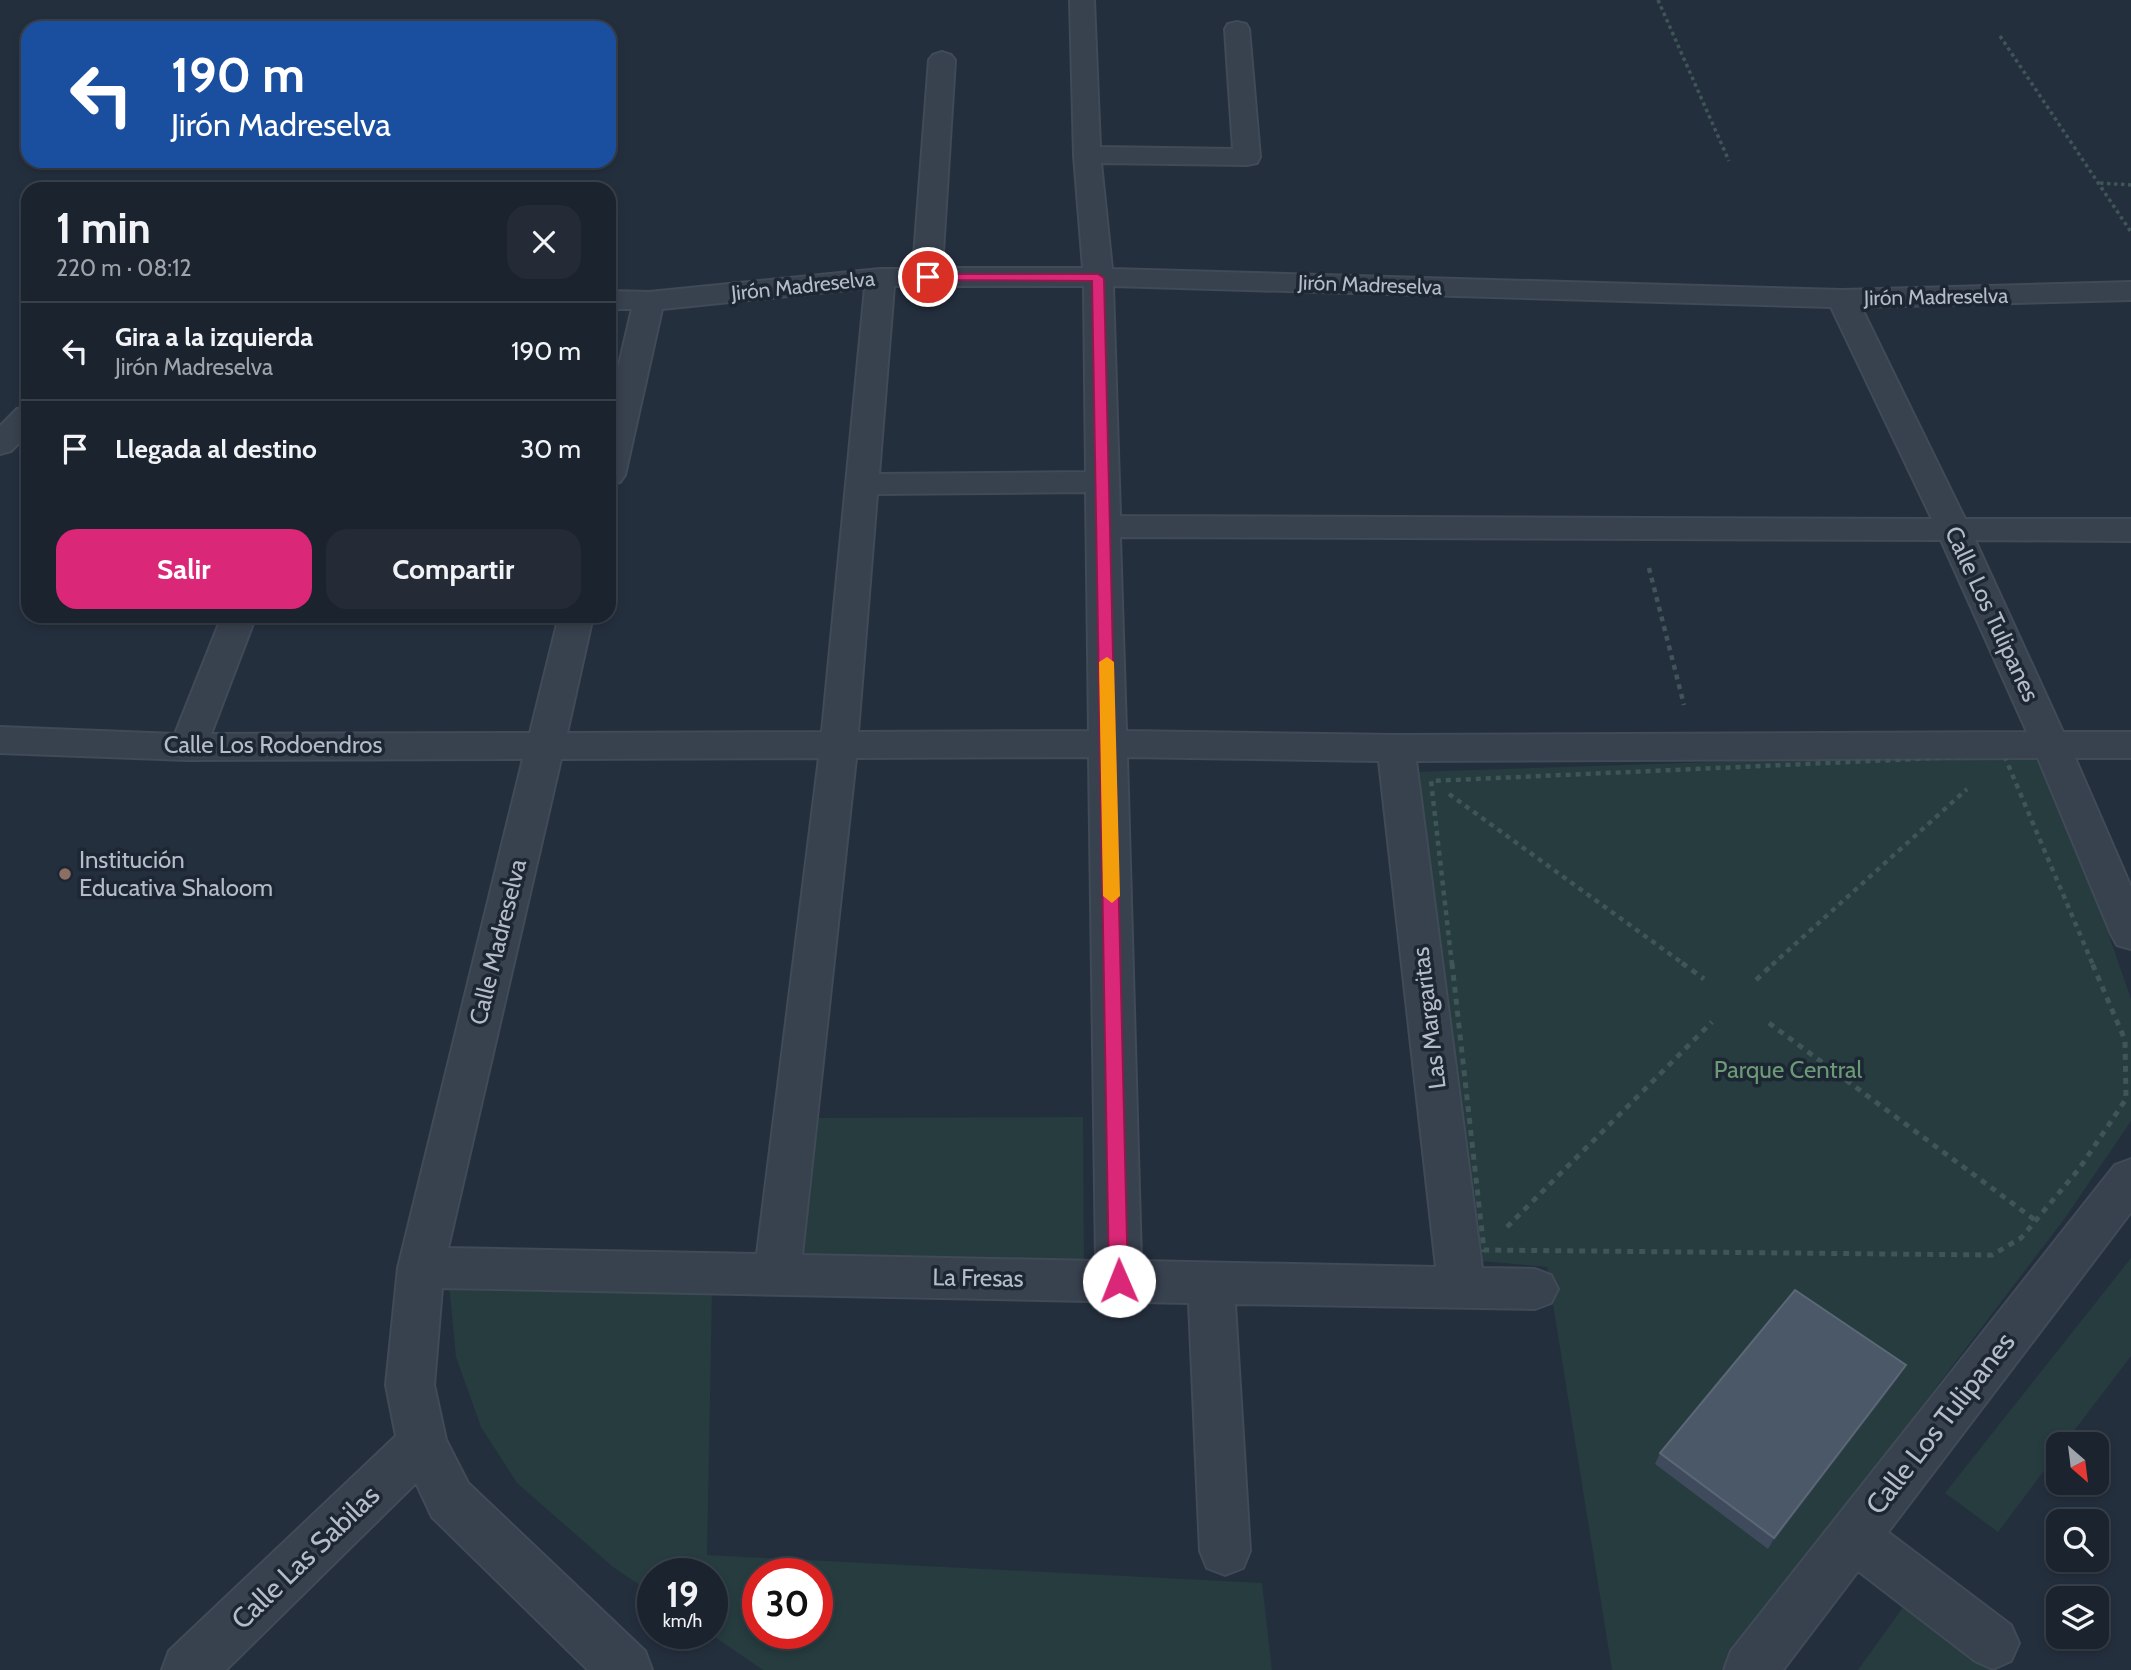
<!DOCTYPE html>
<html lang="es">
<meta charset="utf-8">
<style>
:root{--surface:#1b232e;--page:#242b36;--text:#f1f3f6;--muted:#a0a4aa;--line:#39404a;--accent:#db2777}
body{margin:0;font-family:Cabin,sans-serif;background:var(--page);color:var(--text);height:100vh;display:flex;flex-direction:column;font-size:26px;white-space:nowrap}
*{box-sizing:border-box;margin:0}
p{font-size:23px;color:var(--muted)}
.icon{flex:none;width:38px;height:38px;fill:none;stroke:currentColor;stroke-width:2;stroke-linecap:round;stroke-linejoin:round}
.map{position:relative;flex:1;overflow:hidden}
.details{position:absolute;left:21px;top:182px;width:595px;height:441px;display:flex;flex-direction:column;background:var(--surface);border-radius:21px;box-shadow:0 4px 10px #0003,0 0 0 2px var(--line)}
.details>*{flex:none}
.top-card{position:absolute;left:21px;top:21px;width:595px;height:147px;border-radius:21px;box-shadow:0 4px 10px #0003,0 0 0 2px var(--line);background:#1a4fa0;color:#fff;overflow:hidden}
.needle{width:46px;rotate:152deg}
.fabs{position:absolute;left:2046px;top:1432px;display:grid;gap:14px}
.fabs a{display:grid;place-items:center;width:63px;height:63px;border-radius:14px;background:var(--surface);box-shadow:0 4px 10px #0003,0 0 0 2px var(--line);font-size:35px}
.speed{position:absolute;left:637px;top:1558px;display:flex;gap:14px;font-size:35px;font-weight:700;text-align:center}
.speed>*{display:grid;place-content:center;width:91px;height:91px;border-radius:50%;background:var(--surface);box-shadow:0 4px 10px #0003,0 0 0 2px var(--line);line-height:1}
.speed small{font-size:18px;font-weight:400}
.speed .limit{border:10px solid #d22;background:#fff;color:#111}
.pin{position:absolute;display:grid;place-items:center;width:60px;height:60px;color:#fff;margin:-30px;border:4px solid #fff;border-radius:50%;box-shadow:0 2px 7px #0007}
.me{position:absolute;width:77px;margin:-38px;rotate:359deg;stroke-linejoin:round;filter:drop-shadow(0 0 5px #0008)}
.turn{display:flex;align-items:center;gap:24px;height:147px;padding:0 35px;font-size:32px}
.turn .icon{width:91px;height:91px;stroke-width:2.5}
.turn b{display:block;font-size:49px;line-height:60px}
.round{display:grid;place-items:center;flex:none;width:74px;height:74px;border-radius:21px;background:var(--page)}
.overview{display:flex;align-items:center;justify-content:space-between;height:119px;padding:0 35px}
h1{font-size:42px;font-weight:700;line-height:52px}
.primary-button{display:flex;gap:14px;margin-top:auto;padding:14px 35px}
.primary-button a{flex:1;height:80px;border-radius:21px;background:var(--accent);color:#fff;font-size:28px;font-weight:700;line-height:80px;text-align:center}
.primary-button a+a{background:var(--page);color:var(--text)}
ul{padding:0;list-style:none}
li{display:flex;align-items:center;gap:21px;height:98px;padding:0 35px;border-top:2px solid var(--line)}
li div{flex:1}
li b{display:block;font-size:26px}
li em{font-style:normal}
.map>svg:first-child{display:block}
</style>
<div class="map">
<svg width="2131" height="1670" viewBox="0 0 2131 1670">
<rect width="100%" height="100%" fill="#242f3e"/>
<g fill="#263c3f" fill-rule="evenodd">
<polygon points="2045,751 2131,999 2131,1121 2065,1218 1721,1670 1612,1670 1547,1267 1480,1261 1415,772"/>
<polygon points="1083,1117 1084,1264 793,1266 807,1118"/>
<polygon points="2131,1258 2131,1356 2064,1444 2058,1444 2058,1452 1998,1532 1945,1493"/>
<path d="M449,1284L712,1292L707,1555L1262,1583L1272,1670H763L709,1633H712V1573H653V1594L613,1567L517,1483L481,1427L456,1357ZM758,1573H817V1633H758Z"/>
<polygon points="1904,1606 1990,1670 1858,1670"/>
</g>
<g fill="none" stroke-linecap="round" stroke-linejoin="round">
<defs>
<g id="minor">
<path d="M1070,0H1094L1100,147L1233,149L1225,29L1228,24L1237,22L1246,24L1249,29L1260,157L1257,163L1247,165L1101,163L1112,269L1842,290L2131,282V300L1861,307L1965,519H2131V541L1975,540L2063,732H2131V758H2075L2131,887V949L2117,945L2111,934L2038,758L1416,761L1482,1268L1535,1269L1551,1275L1558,1289L1551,1303L1535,1309L1235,1304L1250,1551L1243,1568L1225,1575L1207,1568L1200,1551L1189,1303L442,1288L434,1385L446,1440L468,1483L645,1651L652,1670H588L432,1517L416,1483L226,1670H162L169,1651L396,1436L386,1385L398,1268L523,759L188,760L0,753V727L175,734L222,616H256L211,734L530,733L559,616H593L567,733L822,732L865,288L662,309L625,475L620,482L609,485V407L632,309H609V291L649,292L880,269H913L929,60L933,55L942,52L951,55L955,60L942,268H1083L1074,155ZM894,286H1084L1086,472L879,474ZM1113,286L1831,307L1932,519L1120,516ZM1086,492L1089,731L858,732L877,494ZM1120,537L1941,540L2027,732L1396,735L1126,731ZM1089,757L1096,1261L802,1255L856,758ZM1127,757L1379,761L1436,1267L1141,1261ZM819,758L757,1254L448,1248L561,759Z"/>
<polygon points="28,407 28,434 11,451 0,454 0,426 17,409"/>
<polygon points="2131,1159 2131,1212 1888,1532 2011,1625 2019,1643 2011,1661 1993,1669 1975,1661 1858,1571 1783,1670 1724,1670 1731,1651 2115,1165"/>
</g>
</defs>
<use href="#minor" stroke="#414a57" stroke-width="4"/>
<g stroke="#3f5557" stroke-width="3.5" stroke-dasharray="3.5 3.5" stroke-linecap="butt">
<polyline points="1658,0 1729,161"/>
<polyline points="2000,36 2131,232"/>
<polyline points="2100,183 2131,185"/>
</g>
<g stroke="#3f5557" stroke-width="4.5" stroke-dasharray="5 5" stroke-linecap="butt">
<polyline points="1649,568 1684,705"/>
<polyline points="1449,794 1685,965"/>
<polyline points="1452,965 1431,781 2004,755 2093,965"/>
<polyline points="1772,965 1967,789"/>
</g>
<g stroke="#3f5557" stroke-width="5" stroke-dasharray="6 6" stroke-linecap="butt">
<polyline points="1452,963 1484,1250 1992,1255 2021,1238 2079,1169 2126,1099 2125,1040 2092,963"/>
<polyline points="1682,963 1704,979"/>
<polyline points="1756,980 1774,963"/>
<polyline points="1769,1023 2035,1220"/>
<polyline points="1507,1227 1712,1022"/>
</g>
<use href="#minor" fill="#38414e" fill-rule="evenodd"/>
</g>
<polygon fill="#3f4b5c" points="1899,1377 1768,1549 1655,1464 1660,1453"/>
<polygon fill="#2f3b4b" points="1906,1365 1899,1377 1768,1549 1774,1538"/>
<polygon fill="#4b5868" stroke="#5c6777" stroke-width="2" points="1795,1290 1906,1365 1774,1538 1660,1453"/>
<polygon fill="#db2777" stroke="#8e194d" stroke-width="2" points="923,274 1098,274 1104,278 1128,1281 1125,1287 1119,1289 1112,1287 1109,1281 1092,281 928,280 922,277"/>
<polygon fill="#f59e0b" points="1107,657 1114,662 1120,896 1112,903 1103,896 1099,662"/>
<circle fill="#8d6e63" stroke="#1d2633" stroke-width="2.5" cx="65" cy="874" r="7"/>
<g text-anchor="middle" stroke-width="7" stroke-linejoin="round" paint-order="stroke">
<g font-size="21" fill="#b4bcc9" stroke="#1d2633">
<text transform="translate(1370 285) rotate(2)" y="7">Jirón Madreselva</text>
<text transform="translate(803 286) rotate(-6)" y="7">Jirón Madreselva</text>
<text transform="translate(1936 297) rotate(-1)" y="7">Jirón Madreselva</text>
</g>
<g font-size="24" fill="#b4bcc9" stroke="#1d2633">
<text transform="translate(1992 614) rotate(65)" y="8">Calle Los Tulipanes</text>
<text x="273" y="753">Calle Los Rodoendros</text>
<text transform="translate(498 942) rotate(-76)" y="8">Calle Madreselva</text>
<text transform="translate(1429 1018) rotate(-97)" y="8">Las Margaritas</text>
<text transform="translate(978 1278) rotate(1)" y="8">La Fresas</text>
</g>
<g font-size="24" fill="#b4bcc9" stroke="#1d2633" text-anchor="start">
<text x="79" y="868">Institución<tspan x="79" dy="28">Educativa Shaloom</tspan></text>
</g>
<g font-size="24" fill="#6b9a76" stroke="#1d2633">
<text x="1788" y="1078">Parque Central</text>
</g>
<g font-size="28" fill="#b4bcc9" stroke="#1d2633">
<text transform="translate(1940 1423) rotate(-52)" y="10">Calle Los Tulipanes</text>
<text transform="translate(305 1557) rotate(-44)" y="10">Calle Las Sabilas</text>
</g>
</g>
</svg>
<div class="fabs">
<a><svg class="needle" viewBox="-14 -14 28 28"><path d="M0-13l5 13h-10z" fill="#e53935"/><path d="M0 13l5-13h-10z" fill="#a0a4aa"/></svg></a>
<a><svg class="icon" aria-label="search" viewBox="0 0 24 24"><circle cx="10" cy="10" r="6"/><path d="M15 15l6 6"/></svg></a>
<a><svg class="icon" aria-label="layers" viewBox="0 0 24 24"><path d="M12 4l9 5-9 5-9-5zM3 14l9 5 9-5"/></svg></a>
</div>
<div class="speed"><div>19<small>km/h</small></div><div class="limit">30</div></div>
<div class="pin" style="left:928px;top:277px;background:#d93025"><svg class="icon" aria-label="arrive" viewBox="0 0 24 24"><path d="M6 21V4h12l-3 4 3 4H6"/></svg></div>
<svg class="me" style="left:1119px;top:1281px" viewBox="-20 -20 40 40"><circle r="19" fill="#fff"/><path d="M0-13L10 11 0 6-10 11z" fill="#db2777"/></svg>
<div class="top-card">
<div class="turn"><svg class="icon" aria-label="left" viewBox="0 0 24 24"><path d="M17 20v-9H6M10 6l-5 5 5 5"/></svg><div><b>190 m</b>Jirón Madreselva</div></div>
</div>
<section class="details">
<div class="overview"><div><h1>1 min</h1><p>220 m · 08:12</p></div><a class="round"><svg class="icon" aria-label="close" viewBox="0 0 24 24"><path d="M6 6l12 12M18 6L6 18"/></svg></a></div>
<ul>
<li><svg class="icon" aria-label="left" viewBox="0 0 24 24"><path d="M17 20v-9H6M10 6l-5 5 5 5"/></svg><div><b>Gira a la izquierda</b><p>Jirón Madreselva</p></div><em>190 m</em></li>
<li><svg class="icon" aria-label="arrive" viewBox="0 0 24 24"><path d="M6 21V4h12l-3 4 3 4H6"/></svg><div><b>Llegada al destino</b></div><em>30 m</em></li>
</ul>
<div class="primary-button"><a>Salir</a><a>Compartir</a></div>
</section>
</div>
